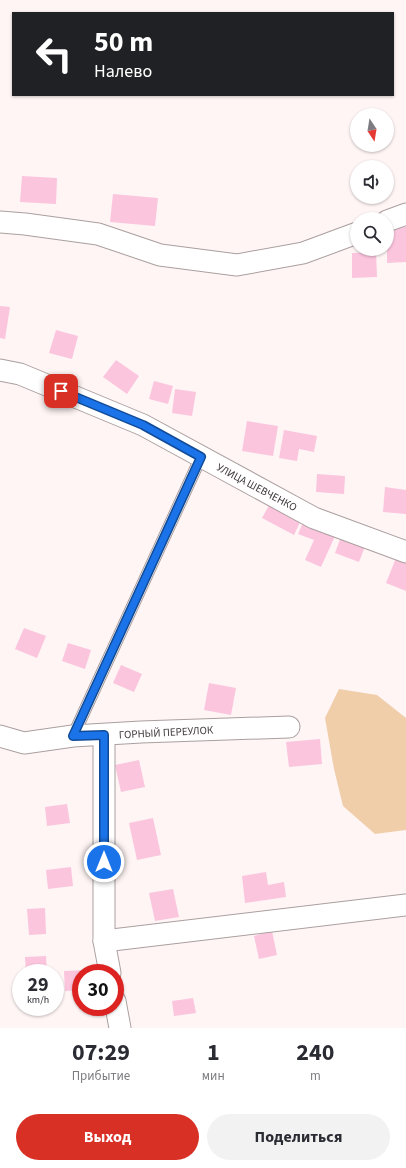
<!DOCTYPE html>
<html lang="ru">
<meta charset="utf-8">
<style>
:root{--surface:#fff;--page:#f2f2f3;--text:#2b2b33;--muted:#7c7c81;--accent:#d93025}
body{margin:0;font-family:"Source Sans 3",sans-serif;background:var(--page);color:var(--text);height:100vh;display:flex;flex-direction:column;font-size:15px;white-space:nowrap}
*{box-sizing:border-box;margin:0}
p{font-size:13px;color:var(--muted)}
.icon{flex:none;width:22px;height:22px;fill:none;stroke:currentColor;stroke-width:2;stroke-linecap:round;stroke-linejoin:round}
.map{position:relative;height:1028px;overflow:hidden}
.drawer{display:flex;flex-direction:column;background:var(--surface);flex:1}
.drawer>*{flex:none}
.banner{position:absolute;left:12px;top:12px;width:382px;height:84px;border-radius:0px;box-shadow:0 1px 3px #0004;background:#202124;color:#fff;overflow:hidden}
.needle{width:26px;rotate:168deg}
.buttons{position:absolute;left:350px;top:108px;display:grid;gap:8px}
.buttons a{display:grid;place-items:center;width:44px;height:44px;border-radius:50%;background:var(--surface);box-shadow:0 1px 3px #0004;font-size:20px}
.speed{position:absolute;left:12px;top:964px;display:flex;gap:8px;font-size:20px;font-weight:700;text-align:center}
.speed>*{display:grid;place-content:center;width:52px;height:52px;border-radius:50%;background:var(--surface);box-shadow:0 1px 3px #0004;line-height:1}
.speed small{font-size:10px;font-weight:400}
.speed .limit{border:6px solid #d22;background:#fff;color:#111}
.pin{position:absolute;display:grid;place-items:center;width:34px;height:34px;color:#fff;margin:-17px;border-radius:8px;box-shadow:0 2px 6px #0006}
.me{position:absolute;width:44px;margin:-22px;rotate:0deg;stroke-linejoin:round;filter:drop-shadow(0 0 3px #0008)}
.turn{display:flex;align-items:center;gap:14px;height:84px;padding:0 16px;font-size:18px}
.turn .icon{width:52px;height:52px;stroke-width:2.5}
.turn b{display:block;font-size:28px;line-height:34px}
.eta{display:flex;justify-content:space-evenly;align-items:center;height:68px;text-align:center}
.eta b{font-size:24px;font-weight:700;line-height:28px}
.cta{display:flex;gap:8px;margin-top:auto;padding:8px 16px}
.cta a{flex:1;height:46px;border-radius:24px;background:var(--accent);color:#fff;font-size:16px;font-weight:700;line-height:46px;text-align:center}
.cta a+a{background:var(--page);color:var(--text)}
.map>svg:first-child{display:block}
</style>
<div class="map">
<svg width="406" height="1028" viewBox="0 0 406 1028">
<rect width="100%" height="100%" fill="#fff5f5"/>
<polygon fill="#f1ceaa" points="339,689 377,695 406,718 406,830 375,834 343,806 334,769 325,718"/>
<g fill="#fcc5de">
<polygon points="22,176 57,178 56,204 20,202"/>
<polygon points="113,194 158,198 155,226 110,222"/>
<polygon points="387,227 406,227 406,262 387,263"/>
<polygon points="376,252 377,277 352,278 352,253"/>
<polygon points="0,306 10,307 5,339 0,338"/>
<polygon points="56,330 78,336 72,359 49,353"/>
<polygon points="116,360 139,376 127,394 103,377"/>
<polygon points="154,381 173,386 168,404 149,399"/>
<polygon points="175,389 196,392 192,416 172,413"/>
<polygon points="247,421 278,426 273,456 242,451"/>
<polygon points="284,430 317,436 314,452 299,449 297,461 279,458"/>
<polygon points="317,474 345,476 344,494 316,492"/>
<polygon points="385,487 406,490 406,514 383,512"/>
<polygon points="272,500 303,516 294,535 262,518"/>
<polygon points="304,520 336,534 321,567 305,560 314,540 298,534"/>
<polygon points="342,534 366,544 359,562 335,553"/>
<polygon points="398,553 406,556 406,591 386,583"/>
<polygon points="24,628 46,636 37,658 15,649"/>
<polygon points="68,643 91,650 85,669 62,661"/>
<polygon points="121,665 142,674 134,692 113,683"/>
<polygon points="209,683 236,688 231,715 204,710"/>
<polygon points="320,739 322,764 289,767 286,742"/>
<polygon points="139,760 145,787 121,792 115,765"/>
<polygon points="67,804 70,823 47,826 45,807"/>
<polygon points="153,818 161,855 137,860 129,823"/>
<polygon points="71,867 73,886 48,889 46,870"/>
<polygon points="266,872 268,885 284,882 286,897 245,903 242,876"/>
<polygon points="173,889 179,917 155,921 149,893"/>
<polygon points="45,908 46,934 29,935 27,909"/>
<polygon points="272,931 277,955 259,959 254,936"/>
<polygon points="46,956 47,973 26,973 25,957"/>
<polygon points="89,970 89,973 81,973 81,990 65,991 64,971"/>
<polygon points="193,998 196,1013 174,1016 172,1001"/>
</g>
<g fill="none" stroke-linecap="round" stroke-linejoin="round">
<defs>
<polyline id="lane" points="73,736 201,457"/>
<g id="street">
<polyline points="387,221 406,214"/>
<polyline points="0,222 25,224 98,234 160,255 237,265 303,253 357,233"/>
<polyline points="0,370 20,374 143,425 314,518 406,552"/>
<polyline points="104,735 104,941 110,973"/>
<polyline points="0,736 24,743 73,736 141,732 289,727"/>
<polyline points="104,941 406,905"/>
<polyline points="115,1001 120,1028"/>
</g>
</defs>
<use href="#lane" stroke="#ab9f9f" stroke-width="13"/>
<use href="#street" stroke="#ab9f9f" stroke-width="23"/>
<use href="#lane" stroke="#fff" stroke-width="11"/>
<use href="#street" stroke="#fff" stroke-width="21"/>
</g>
<g fill="none" stroke-linecap="round" stroke-linejoin="round">
<defs>
<polyline id="route" points="61,391 143,425 201,457 73,736 104,735 104,862"/>
</defs>
<use href="#route" stroke="#114b97" stroke-width="10"/>
<use href="#route" stroke="#1a73e8" stroke-width="7"/>
</g>
<g text-anchor="middle" stroke-width="4" stroke-linejoin="round" paint-order="stroke">
<g font-size="11" fill="#403b3c" stroke="#fff">
<text transform="translate(257 487) rotate(28)" y="4">УЛИЦА ШЕВЧЕНКО</text>
<text transform="translate(166 732) rotate(-3)" y="4">ГОРНЫЙ ПЕРЕУЛОК</text>
</g>
</g>
</svg>
<div class="buttons">
<a><svg class="needle" viewBox="-14 -14 28 28"><path d="M0-13l5 13h-10z" fill="#e53935"/><path d="M0 13l5-13h-10z" fill="#7c7c81"/></svg></a>
<a><svg class="icon" aria-label="sound" viewBox="0 0 24 24"><path d="M4 9h4l5-4v14l-5-4H4zM17 9q2 3 0 6"/></svg></a>
<a><svg class="icon" aria-label="search" viewBox="0 0 24 24"><circle cx="10" cy="10" r="6"/><path d="M15 15l6 6"/></svg></a>
</div>
<div class="speed"><div>29<small>km/h</small></div><div class="limit">30</div></div>
<div class="pin" style="left:61px;top:391px;background:#d93025"><svg class="icon" aria-label="arrive" viewBox="0 0 24 24"><path d="M6 21V4h12l-3 4 3 4H6"/></svg></div>
<svg class="me" style="left:104px;top:862px" viewBox="-20 -20 40 40"><circle r="17" fill="#1a73e8" stroke="#fff" stroke-width="3"/><path d="M0-11L8 9 0 5-8 9z" fill="#fff"/></svg>
<div class="banner">
<div class="turn"><svg class="icon" aria-label="left" viewBox="0 0 24 24"><path d="M17 20v-9H6M10 6l-5 5 5 5"/></svg><div><b>50 m</b>Налево</div></div>
</div>
</div>
<section class="drawer">
<div class="eta">
<div><b>07:29</b><p>Прибытие</p></div>
<div><b>1</b><p>мин</p></div>
<div><b>240</b><p>m</p></div>
</div>
<div class="cta"><a>Выход</a><a>Поделиться</a></div>
</section>
